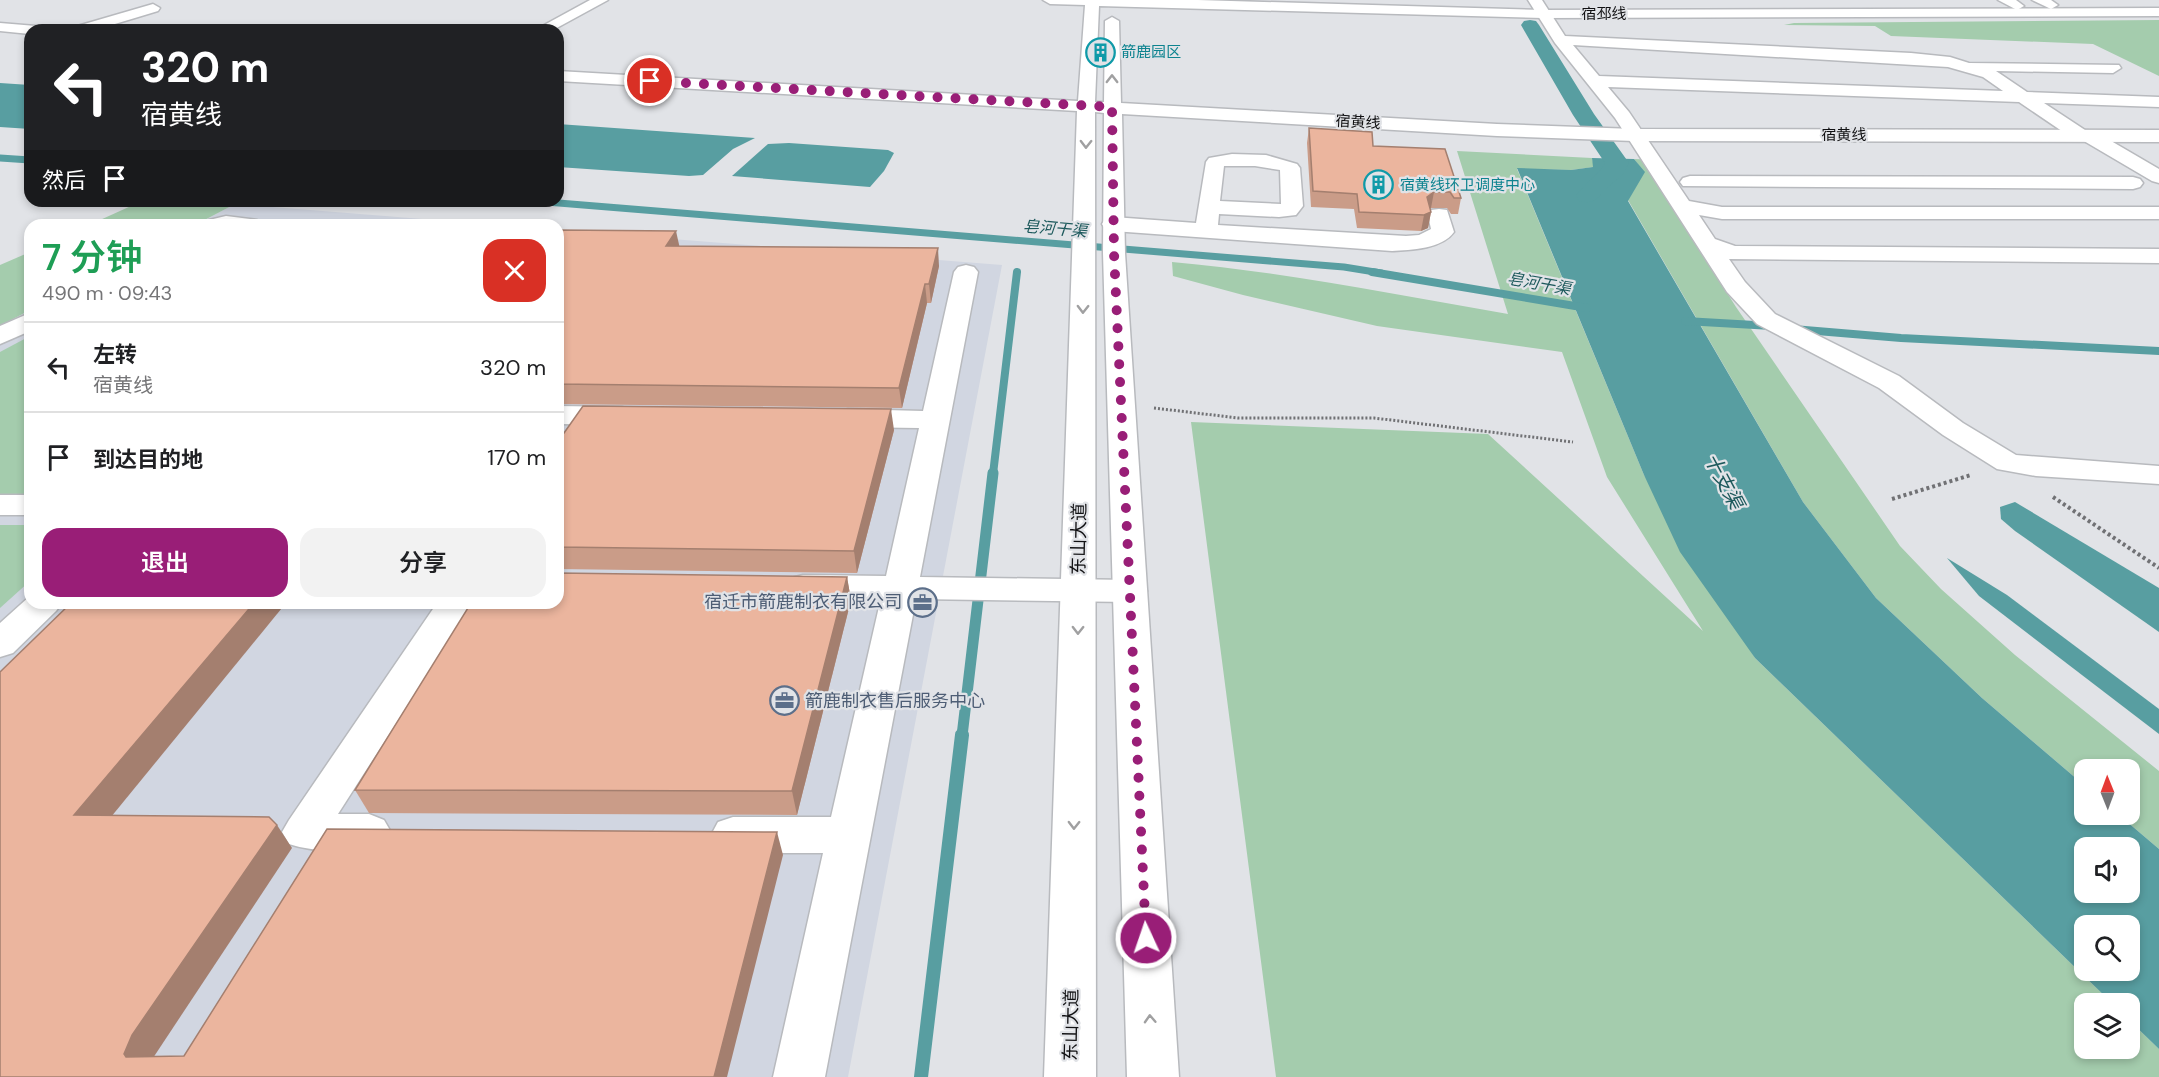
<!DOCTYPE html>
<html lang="zh">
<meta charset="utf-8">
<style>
:root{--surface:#fff;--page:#f2f2f2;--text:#202124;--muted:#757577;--line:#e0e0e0;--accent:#991e77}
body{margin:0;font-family:"DM Sans","Noto Sans SC",sans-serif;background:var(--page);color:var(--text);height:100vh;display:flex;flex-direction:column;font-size:22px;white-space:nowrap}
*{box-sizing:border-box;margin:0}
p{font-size:20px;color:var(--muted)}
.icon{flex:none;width:33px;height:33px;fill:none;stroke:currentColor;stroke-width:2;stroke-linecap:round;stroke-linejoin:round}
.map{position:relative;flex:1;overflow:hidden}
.panel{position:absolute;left:24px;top:219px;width:540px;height:390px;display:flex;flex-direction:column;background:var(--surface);border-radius:18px;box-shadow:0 3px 9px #0003}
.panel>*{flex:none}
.banner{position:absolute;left:24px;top:24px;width:540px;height:183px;border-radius:18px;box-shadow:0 3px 9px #0003;background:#202124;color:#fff;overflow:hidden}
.needle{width:39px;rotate:359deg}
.tools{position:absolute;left:2074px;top:759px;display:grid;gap:12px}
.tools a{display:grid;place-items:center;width:66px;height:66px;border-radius:12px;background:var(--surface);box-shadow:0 3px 9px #0003;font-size:30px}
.pin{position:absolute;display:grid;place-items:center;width:51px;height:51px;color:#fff;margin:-26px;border:3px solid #fff;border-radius:50%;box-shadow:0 2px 6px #0007}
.me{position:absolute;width:66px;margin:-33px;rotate:357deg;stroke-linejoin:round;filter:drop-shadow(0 0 4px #0008)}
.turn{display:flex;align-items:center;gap:21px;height:126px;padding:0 18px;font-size:27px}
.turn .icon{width:78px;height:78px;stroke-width:2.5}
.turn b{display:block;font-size:42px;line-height:51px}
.then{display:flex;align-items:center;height:57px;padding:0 18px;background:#0003;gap:12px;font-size:22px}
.round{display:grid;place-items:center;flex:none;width:63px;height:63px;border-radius:18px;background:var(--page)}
.overview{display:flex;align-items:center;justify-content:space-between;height:102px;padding:0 18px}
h1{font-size:36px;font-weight:600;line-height:45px;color:#1e9e55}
.cta{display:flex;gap:12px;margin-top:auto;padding:12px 18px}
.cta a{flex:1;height:69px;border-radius:18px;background:var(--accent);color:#fff;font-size:24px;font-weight:600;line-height:69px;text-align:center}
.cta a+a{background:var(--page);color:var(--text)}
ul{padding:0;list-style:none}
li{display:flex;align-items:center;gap:18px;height:90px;padding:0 18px;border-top:2px solid var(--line)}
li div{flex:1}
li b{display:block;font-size:22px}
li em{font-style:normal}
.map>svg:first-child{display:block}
</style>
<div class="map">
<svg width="2159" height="1077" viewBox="0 0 2159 1077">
<rect width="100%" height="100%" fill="#e1e3e7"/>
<g fill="#d1d6e1">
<polygon points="235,204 497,225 195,225"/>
<polygon points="558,230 1002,265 848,1077 0,1077 0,326 30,310 30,603 558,603"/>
</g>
<g fill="#a4ccad">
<polygon points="2159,20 2159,76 2093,44 1891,36 1875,26 1784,25 1794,23"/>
<path d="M1457,151L1592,158L1594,167L1571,170L1517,169L1644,475L1755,658L2112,1003L2085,1004V1048H2130V1021L2159,1049V1077H1276L1191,422L1488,434L1703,631L1607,477L1562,352L1377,326L1243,295L1173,276L1172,262C1285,272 1397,295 1508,314Z"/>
<polygon points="1634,159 1662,160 1671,174 1672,206 1736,307 1900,546 1941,589 2015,655 2159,771 2159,849 2119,815 2130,814 2130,770 2085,770 2085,786 1982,698 1876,598 1803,502 1628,200 1644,172"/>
<polygon points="142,201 196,201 235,204 195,225 89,225"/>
<polygon points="30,252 30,310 0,326 0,265"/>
<polygon points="30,336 30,496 0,496 0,352"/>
<polygon points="0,525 30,525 30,581 0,608"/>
</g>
<g fill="#589ea1" fill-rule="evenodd">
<polygon points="0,83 30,85 30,129 0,127"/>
<polygon points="558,124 755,138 733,149 703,175 689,176 558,167"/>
<polygon points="789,143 888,150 894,153 884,171 870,187 732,176 768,144"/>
<path d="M1592,158L1634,159L1645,172L1628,201L1803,502L1876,598L1982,698L2085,786V814L2119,815L2159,849V1049L2130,1021V1004L2112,1003L1755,658L1680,552L1644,475L1517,168L1571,170L1593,167ZM2085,848H2130V892H2085ZM2085,926H2130V970H2085Z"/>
<polygon points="2015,502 2159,588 2159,632 2015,531 2001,519 2000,507"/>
<polygon points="1947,558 2007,595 2159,709 2159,734 1979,596"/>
</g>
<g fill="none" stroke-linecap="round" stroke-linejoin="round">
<g stroke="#589ea1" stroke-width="7">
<polyline points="0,158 30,160"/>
<polyline points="534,201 1344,267 1381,273"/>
</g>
<g stroke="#589ea1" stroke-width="8">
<polyline points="1372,272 1587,308"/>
<polyline points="1685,321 1772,326"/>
<polyline points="1793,329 1901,338 2159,351"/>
<polyline points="993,474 1017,272"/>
</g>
<polyline stroke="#589ea1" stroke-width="11" points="962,736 993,473"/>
<polyline stroke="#589ea1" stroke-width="14" points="921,1077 962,735"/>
<path fill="#589ea1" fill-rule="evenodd" d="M1530,20L1536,21L1539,25L1594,114L1629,163C1620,181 1620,176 1607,188C1596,198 1596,205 1579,201L1576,196C1585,182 1599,175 1605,163L1573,115L1521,25L1524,21Z"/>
<defs>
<g id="minor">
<polygon points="590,0 608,0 553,30 535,30"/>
<path d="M1528,0H1542L1565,36L1911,53L1950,57L1969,63L2119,65L2121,68L2113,73L1996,71L2027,92L2159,97V107L2044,103L2085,130L2094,131L2159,169V183L2152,181L2084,141L2075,140L2019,102L1608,87L1629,112L1689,201L1722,207H2159V219H1722L1699,215L1715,239L1735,246L2159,249V263L1729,259L1745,282L1775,314L1899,376L1963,423L2016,455L2159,466V484L2036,476L1997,469L1943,435L1879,388L1757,324L1727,292L1615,118L1555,43ZM1573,45L1948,67L1983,77L2003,91L1599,76Z"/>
<polygon points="1998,0 2016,0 2024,6 2017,10"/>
<polygon points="2032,0 2051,0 2058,5 2051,9"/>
<polygon points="153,4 160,8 158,11 95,30 72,30 74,27"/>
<path d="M1232,154L1266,155L1297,164L1300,168L1303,206L1296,215L1279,217L1219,214L1218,225L1406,236L1419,235L1431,229L1428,215L1431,210L1439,209L1447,210L1454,232C1442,249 1411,250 1392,251L1113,231L1105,229L1102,224L1105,219L1113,217L1196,223L1206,162L1209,158ZM1224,166H1255L1280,170L1281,204L1220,201Z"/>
<polygon points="1690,176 2133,177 2140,179 2143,183 2140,187 2133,189 1683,186 1680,182 1683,178"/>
<polygon points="226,216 257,220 260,225 206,225 209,220"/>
<polygon points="966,265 974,267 978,272 920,577 1130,580 1142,583 1147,591 1142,599 1130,602 916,599 825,1077 773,1077 823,853 733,853 718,848 711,835 718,822 733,817 831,817 881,598 803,597 791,594 786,586 791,578 803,575 886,576 919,428 848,427 838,424 834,418 838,412 848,409 923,411 954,272 958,267"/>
<polygon points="30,313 30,331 0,344 0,326"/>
<polygon points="558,406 622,407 632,410 636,416 632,422 622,425 558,424"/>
<rect x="0" y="495" width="30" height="20"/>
<polygon points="30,596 30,603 62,603 56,611 13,653 0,657 0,623"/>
<path d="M437,603H473L338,814H369L384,820L391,832L384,844C358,853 315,853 289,844L282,832L289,820Z"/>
</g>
<g id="major">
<polygon points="1043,0 1198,0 1543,10 2159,8 2159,16 1543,18 1099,6 1095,102 1104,102 1105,21 1112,17 1119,21 1121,103 1497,124 1634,129 2159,130 2159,142 1634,141 1497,136 1122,114 1125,253 1179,1077 1127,1077 1103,253 1104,113 1095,112 1096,1077 1044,1077 1077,111 558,81 558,71 1078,101 1085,5 1050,4"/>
<polygon points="0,23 36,26 43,30 30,30 30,34 0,31"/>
</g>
</defs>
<use href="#minor" stroke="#b8babe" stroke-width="3"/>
<use href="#major" stroke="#b8babe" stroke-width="3"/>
<polyline stroke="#707174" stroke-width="3" stroke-dasharray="2 2" stroke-linecap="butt" points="1154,408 1238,418 1374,418 1573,442"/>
<g stroke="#707174" stroke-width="4" stroke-dasharray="3 3" stroke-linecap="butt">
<polyline points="2053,497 2159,568"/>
<polyline points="1892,499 1971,475"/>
</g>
<use href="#minor" fill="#fff" fill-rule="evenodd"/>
<use href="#major" fill="#fff" fill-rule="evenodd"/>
</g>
<g fill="#ca9c88">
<polygon points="1309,128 1373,146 1461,198 1458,214 1451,214 1447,208 1430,208 1431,212 1428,228 1421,231 1357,228 1354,209 1311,207 1307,143"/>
<polygon points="558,230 679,246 939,266 931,303 927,303 902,408 558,404"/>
<polygon points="894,430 857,573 558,569 558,435"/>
<polygon points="847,577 851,600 797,815 369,813 355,790"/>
</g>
<g fill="#a47f6f">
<polygon points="1434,192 1431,208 1424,212 1427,197"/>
<polygon points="1431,212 1428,228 1421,231 1424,215"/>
<polygon points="676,231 680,249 666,246"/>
<polygon points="938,248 939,266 931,303 929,284"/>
<polygon points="925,284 927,303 902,408 899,388"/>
<polygon points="891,409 894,430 857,573 854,551"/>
<polygon points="847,577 851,600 797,815 792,791"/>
<polygon points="254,603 286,603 93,839 74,815"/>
<polygon points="277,825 292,848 153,1058 126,1057 124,1054 132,1035"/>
<polygon points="777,832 783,855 727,1077 714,1077"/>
</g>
<g fill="#ebb59e" stroke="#a47f6f" stroke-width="1.5">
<polygon points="1309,128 1372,132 1373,146 1445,149 1461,198 1454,198 1450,192 1434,192 1427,197 1431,212 1424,215 1359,212 1357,194 1313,191"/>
<polygon points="558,230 676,231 666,246 938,248 929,284 925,284 899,388 558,384"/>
<polygon points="583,406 891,409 854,551 558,547 558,435 564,433"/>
<polygon points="558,573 847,577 792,791 355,790 471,603 558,603"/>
<polygon points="71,603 254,603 74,815 269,817 277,825 132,1035 124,1054 126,1057 184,1056 327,829 777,832 714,1077 0,1077 0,672"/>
</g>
<defs><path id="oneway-chevron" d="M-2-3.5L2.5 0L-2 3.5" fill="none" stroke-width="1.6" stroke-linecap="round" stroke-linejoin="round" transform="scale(1.5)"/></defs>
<g stroke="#a0a0a1">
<use href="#oneway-chevron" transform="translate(1112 79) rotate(-90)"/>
<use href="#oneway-chevron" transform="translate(1086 144) rotate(91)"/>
<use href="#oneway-chevron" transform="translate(1083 309) rotate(91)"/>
<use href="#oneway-chevron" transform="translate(1078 630) rotate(91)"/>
<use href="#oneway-chevron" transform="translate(1074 825) rotate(91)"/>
<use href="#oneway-chevron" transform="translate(1150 1019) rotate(-93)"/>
</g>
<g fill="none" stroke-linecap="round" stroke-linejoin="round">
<polyline stroke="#991e77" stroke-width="10" stroke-dasharray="0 18" points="650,81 1112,107 1114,253 1146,938"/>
</g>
<defs>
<symbol id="building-ring" viewBox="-11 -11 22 22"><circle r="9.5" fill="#e1e3e7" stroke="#0f9aa8" stroke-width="1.5"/><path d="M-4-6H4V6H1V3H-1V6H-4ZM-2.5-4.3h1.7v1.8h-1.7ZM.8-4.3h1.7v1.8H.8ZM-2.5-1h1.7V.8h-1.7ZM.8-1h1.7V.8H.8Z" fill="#0f9aa8"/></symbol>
<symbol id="office-ring" viewBox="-11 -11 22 22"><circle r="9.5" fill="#e1e3e7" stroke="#5c6f8a" stroke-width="1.5"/><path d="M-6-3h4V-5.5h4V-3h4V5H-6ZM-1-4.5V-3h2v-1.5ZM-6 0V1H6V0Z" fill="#5c6f8a"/></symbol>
</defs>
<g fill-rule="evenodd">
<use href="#building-ring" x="1084" y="36" width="33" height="33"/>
<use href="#building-ring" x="1362" y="168" width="33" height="33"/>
<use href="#office-ring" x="906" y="586" width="33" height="33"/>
<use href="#office-ring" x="768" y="684" width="33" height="33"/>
</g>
<g text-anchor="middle" stroke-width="4.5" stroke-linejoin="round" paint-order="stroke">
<g font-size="15" fill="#111113" stroke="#e1e3e7">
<text x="1604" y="19">宿邳线</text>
<text transform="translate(1358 122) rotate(3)" y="5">宿黄线</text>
<text x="1844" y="140">宿黄线</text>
</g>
<g font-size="15" fill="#0d838f" stroke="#e1e3e7" text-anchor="start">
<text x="1121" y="57">箭鹿园区</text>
<text x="1400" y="190">宿黄线环卫调度中心</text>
</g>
<g font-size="16" font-style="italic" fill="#1d595c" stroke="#e1e3e7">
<text transform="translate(1055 228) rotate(5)" y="6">皂河干渠</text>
<text transform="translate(1539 283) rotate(10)" y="6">皂河干渠</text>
</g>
<g font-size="18" fill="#111113" stroke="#e1e3e7">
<text transform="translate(1079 539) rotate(-89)" y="6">东山大道</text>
<text transform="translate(1071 1025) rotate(-89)" y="6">东山大道</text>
</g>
<g font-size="18" fill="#4e5e75" stroke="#e1e3e7" text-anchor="end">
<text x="902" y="608">宿迁市箭鹿制衣有限公司</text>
<text x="805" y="707" text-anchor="start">箭鹿制衣售后服务中心</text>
</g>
<g font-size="20" font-style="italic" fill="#1d595c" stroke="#e1e3e7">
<text transform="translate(1724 481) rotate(62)" y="7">十支渠</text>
</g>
</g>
</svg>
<div class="tools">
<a><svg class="needle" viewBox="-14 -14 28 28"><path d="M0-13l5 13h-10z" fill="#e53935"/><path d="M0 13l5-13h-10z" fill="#757577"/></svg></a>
<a><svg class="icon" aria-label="sound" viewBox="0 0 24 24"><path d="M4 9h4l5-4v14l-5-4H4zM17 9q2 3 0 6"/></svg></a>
<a><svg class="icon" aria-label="search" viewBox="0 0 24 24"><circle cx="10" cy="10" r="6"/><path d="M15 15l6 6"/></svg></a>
<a><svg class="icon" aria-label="layers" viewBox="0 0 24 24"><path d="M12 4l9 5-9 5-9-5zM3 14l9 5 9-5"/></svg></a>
</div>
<div class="pin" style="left:650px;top:81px;background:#d93025"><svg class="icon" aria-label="arrive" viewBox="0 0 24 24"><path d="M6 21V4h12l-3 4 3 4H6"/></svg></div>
<svg class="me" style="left:1146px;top:938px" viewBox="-20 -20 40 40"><circle r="17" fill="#991e77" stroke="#fff" stroke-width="3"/><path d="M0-11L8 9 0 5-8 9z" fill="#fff"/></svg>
<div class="banner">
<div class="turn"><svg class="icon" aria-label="left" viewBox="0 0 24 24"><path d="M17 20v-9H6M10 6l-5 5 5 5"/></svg><div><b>320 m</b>宿黄线</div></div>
<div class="then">然后<svg class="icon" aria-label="arrive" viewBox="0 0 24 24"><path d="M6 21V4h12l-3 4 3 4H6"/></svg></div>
</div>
<section class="panel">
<div class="overview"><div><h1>7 分钟</h1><p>490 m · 09:43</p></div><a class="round" style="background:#d93025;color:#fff"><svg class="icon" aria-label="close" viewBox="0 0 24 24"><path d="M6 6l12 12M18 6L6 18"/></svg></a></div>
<ul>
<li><svg class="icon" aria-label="left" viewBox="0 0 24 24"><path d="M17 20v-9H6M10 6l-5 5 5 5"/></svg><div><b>左转</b><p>宿黄线</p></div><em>320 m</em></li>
<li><svg class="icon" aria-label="arrive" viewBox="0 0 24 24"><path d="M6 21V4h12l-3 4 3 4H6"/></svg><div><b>到达目的地</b></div><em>170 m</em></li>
</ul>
<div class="cta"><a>退出</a><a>分享</a></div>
</section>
</div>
